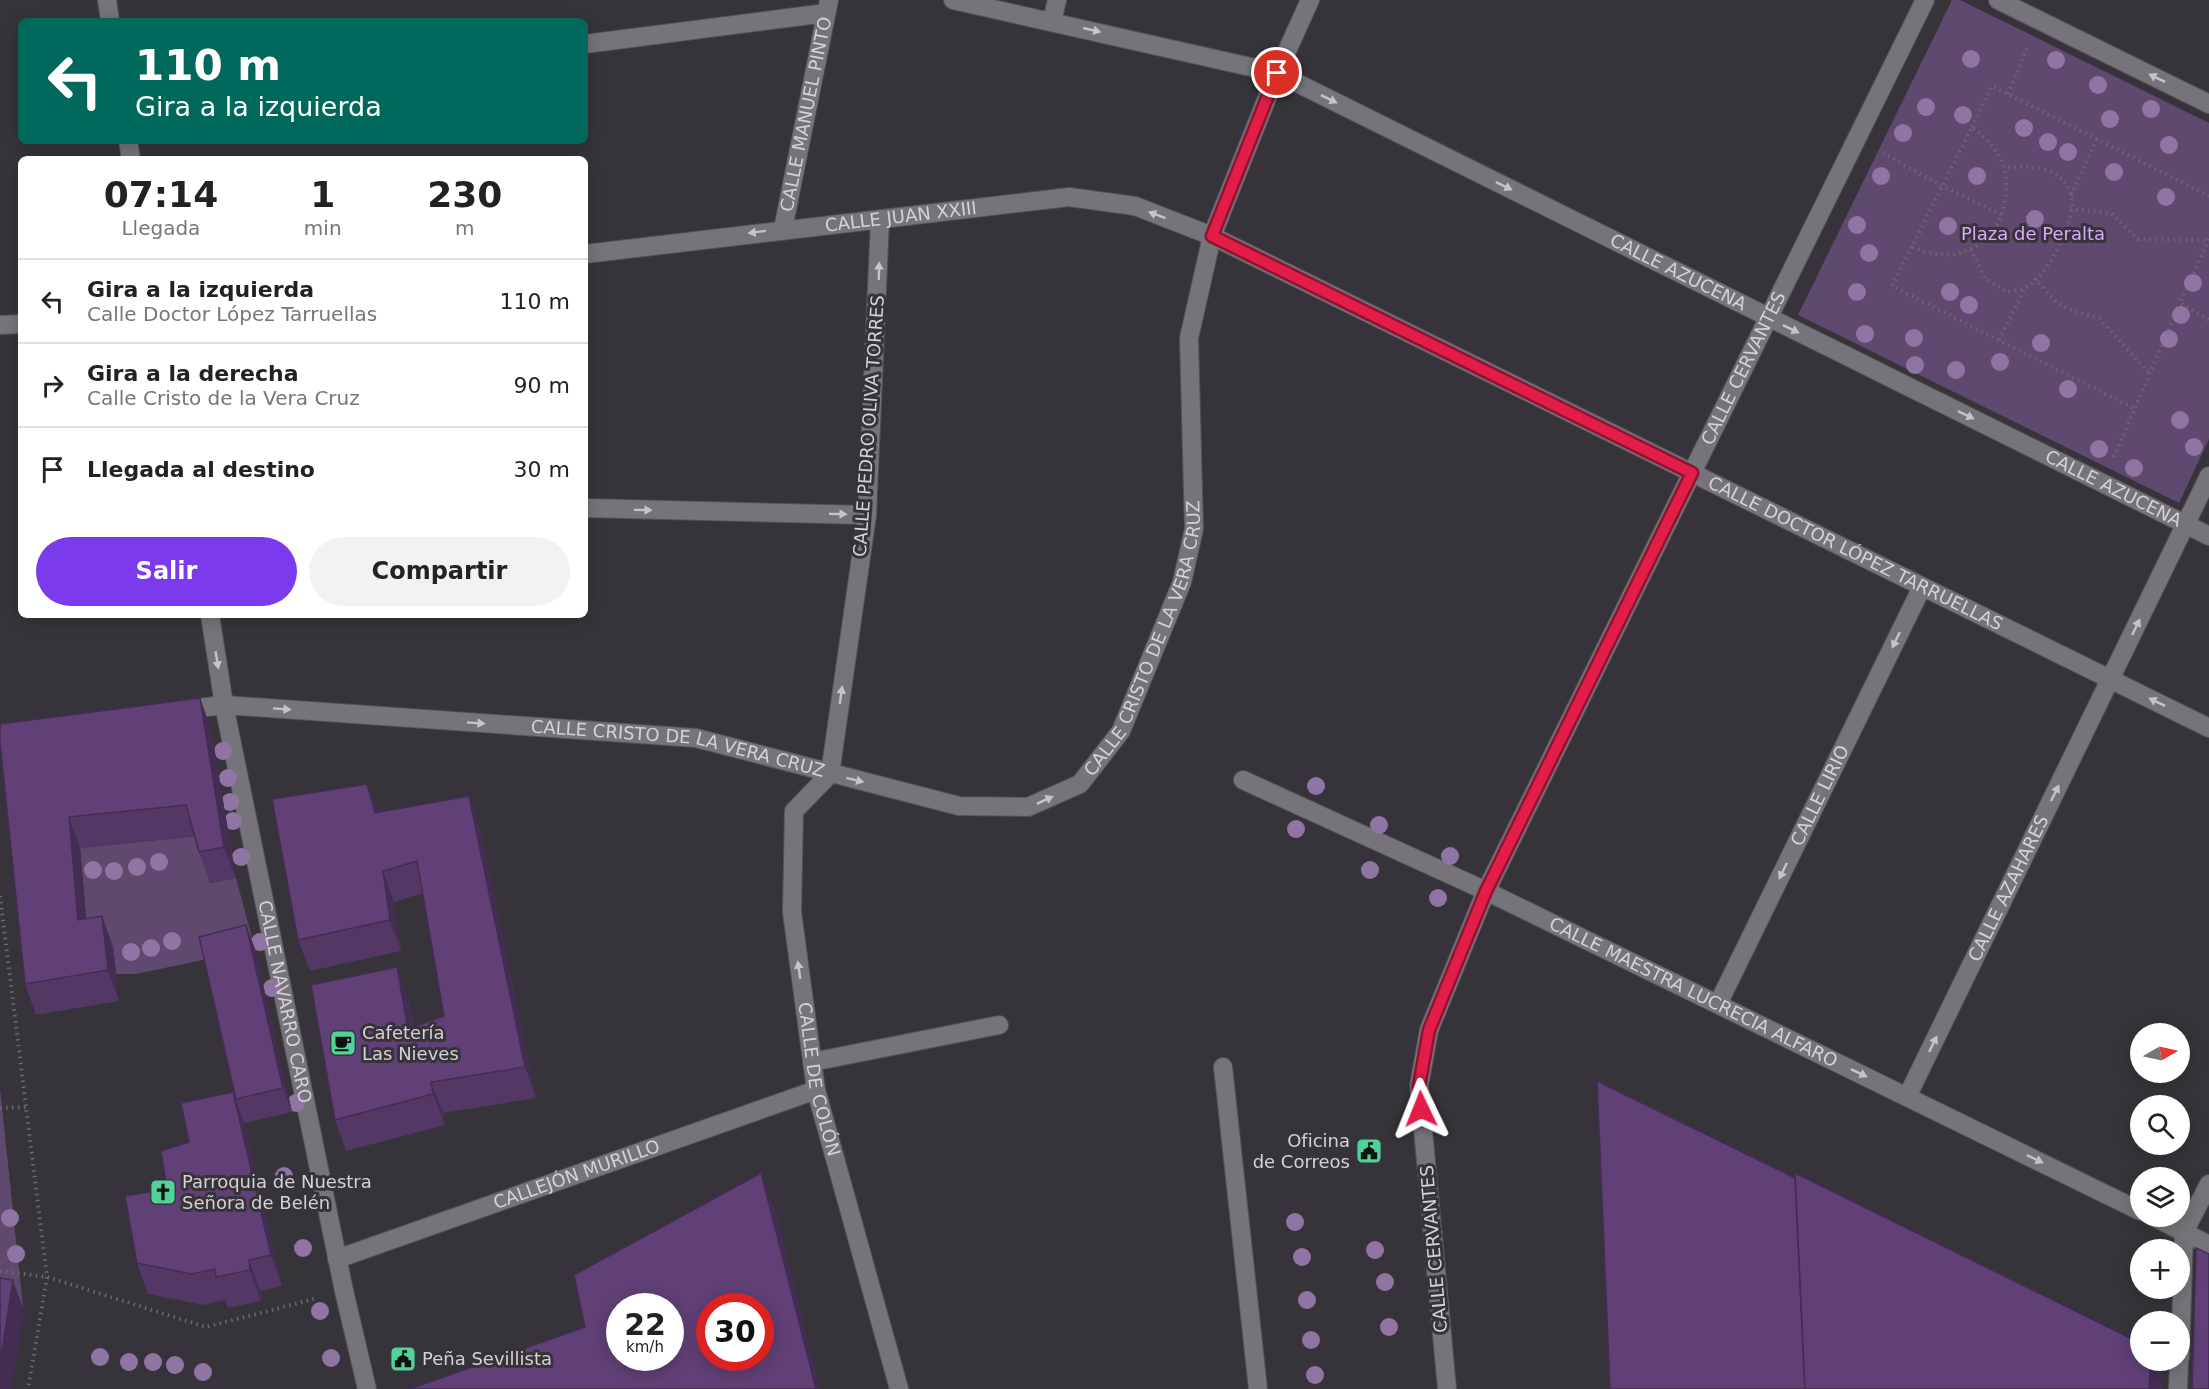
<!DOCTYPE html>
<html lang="es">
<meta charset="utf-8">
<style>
:root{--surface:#fff;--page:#f2f2f2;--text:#222;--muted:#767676;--line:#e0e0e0;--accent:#7c3aed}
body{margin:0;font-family:"DejaVu Sans",sans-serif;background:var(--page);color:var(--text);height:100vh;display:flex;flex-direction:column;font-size:22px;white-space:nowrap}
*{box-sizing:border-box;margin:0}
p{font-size:20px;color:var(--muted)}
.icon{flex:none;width:33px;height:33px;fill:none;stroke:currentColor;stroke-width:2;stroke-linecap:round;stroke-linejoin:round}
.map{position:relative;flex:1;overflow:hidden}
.details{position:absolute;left:18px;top:156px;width:570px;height:462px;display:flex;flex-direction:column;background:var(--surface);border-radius:9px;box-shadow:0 3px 15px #0003}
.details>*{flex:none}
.guide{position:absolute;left:18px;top:18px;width:570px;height:126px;border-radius:9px;box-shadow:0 3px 15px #0003;background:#00695c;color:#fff;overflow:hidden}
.needle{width:39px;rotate:81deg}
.fabs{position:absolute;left:2130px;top:1023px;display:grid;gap:12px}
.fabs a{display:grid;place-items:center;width:60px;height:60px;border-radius:50%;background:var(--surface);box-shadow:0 3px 15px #0003;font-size:30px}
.speed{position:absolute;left:606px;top:1293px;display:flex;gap:12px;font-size:30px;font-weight:700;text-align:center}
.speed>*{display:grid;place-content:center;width:78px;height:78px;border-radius:50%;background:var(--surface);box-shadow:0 3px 15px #0003;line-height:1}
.speed small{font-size:15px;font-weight:400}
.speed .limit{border:9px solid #d22;background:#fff;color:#111}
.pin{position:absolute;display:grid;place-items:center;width:51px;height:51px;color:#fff;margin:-26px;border:3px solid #fff;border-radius:50%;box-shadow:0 2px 6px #0007}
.me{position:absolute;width:66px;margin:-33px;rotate:358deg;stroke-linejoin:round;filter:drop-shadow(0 0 4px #0008)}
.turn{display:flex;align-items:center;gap:21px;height:126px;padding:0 18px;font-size:27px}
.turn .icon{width:78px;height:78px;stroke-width:2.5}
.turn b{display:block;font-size:42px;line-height:51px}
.eta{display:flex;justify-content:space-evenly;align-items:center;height:102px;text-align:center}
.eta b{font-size:36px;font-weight:600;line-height:42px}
.primary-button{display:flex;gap:12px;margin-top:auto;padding:12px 18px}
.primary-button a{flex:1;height:69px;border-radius:36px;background:var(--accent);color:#fff;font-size:24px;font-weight:600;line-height:69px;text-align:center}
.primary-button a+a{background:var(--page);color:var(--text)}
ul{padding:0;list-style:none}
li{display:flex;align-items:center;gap:18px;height:84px;padding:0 18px;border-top:2px solid var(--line)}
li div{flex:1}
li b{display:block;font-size:22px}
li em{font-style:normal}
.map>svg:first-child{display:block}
</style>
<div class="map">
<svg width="2209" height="1389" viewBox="0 0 2209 1389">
<rect width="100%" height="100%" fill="#37333a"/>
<g fill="#5f496e">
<polygon points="1952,0 1960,0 2209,123 2209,439 2179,503 1798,315"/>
<polygon points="197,836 210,883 236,878 255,949 136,974 116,974 113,947 89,951 80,848"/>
<polygon points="0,1088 23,1307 0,1304"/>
</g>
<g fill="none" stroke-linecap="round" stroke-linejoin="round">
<defs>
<g id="street">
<polyline points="107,0 110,21"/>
<path id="s1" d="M953,0L1277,73L2209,536"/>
<polyline points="1998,0 2209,104"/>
<polyline points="1052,21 1057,0"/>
<polyline points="585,44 826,13"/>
<polyline points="128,141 131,159"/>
<path id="s2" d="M880,220L867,515L830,774L794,811L792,912L816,1090L899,1389"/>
<path id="s3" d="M783,229L829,0"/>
<path id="s4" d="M585,254L1069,197L1135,206L1212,236L2209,728"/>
<polyline points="0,325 21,324"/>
<polyline points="585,508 867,515"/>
<path id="s5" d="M210,615L224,705L344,1291L367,1389"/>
<path id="s6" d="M181,710L224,705L696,738L959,806L1028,807L1080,784L1121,731L1182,582L1194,529L1189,338L1212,236L1277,73L1310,0"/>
<path id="s7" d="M1243,780L1486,891L2140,1211"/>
<path id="s8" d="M1718,1004L1922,587"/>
<polyline points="812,1062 999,1025"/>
<polyline points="1223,1067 1258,1389"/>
<path id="s9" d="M1907,1097L2209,476"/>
<polyline points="2152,1216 2209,1245"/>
<path id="s10" d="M337,1259L816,1090"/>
<polyline points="2180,1358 2184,1232 2209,1184"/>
<path id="s11" d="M1447,1389L1419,1086L1429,1030L1486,891L1925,0"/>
<polyline points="2178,1389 2179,1360"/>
</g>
</defs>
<use href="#street" stroke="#555257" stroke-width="20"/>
<g stroke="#6b686e" stroke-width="4" stroke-dasharray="1.5 4.5" stroke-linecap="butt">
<polyline points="2008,94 2027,48"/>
<polyline points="1972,127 1992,86 2209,196"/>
<path d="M1883,153L1942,186L2002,215C1983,254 1951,263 1912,247L1972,127C2005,153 2012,174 2002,215"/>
<polyline points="2071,195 2097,139"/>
<polyline points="2070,209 2112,214 2138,239 2209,240"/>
<polyline points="2209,239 2180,303 2209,320"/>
<polyline points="1912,247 1892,286 2135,409"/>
<path d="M1971,249L1985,278L2006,292C2011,291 2019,290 2024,288C2040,280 2052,261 2059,245C2066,232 2073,216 2072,201C2071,168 2028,164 2005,168"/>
<polyline points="2035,278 2056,302 2075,312 2099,318 2150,374"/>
<polyline points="1999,340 2025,288"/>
<polyline points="2114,457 2180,303"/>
<polyline points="0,896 47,1277 28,1389"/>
<polyline points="0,1108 26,1107"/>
<polyline points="0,1271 47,1277 206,1327 314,1299"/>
</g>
<use href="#street" stroke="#77737b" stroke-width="18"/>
</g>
<g fill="#9074a4">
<circle cx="1971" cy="59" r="9"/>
<circle cx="2056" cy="60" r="9"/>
<circle cx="2098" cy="85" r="9"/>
<circle cx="1926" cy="107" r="9"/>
<circle cx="2151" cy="109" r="9"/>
<circle cx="1963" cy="115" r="9"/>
<circle cx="2110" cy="119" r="9"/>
<circle cx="2024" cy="128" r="9"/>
<circle cx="1903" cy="133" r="9"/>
<circle cx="2048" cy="142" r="9"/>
<circle cx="2169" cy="145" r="9"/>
<circle cx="2068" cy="152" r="9"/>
<circle cx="2114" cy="172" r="9"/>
<circle cx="1881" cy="176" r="9"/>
<circle cx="1977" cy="176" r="9"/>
<circle cx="2166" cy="197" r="9"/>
<circle cx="2035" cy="219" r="9"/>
<circle cx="1857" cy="225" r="9"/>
<circle cx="1948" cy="226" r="9"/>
<circle cx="1869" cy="253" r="9"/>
<circle cx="2193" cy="283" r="9"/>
<circle cx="1857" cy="292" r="9"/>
<circle cx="1950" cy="292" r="9"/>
<circle cx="1969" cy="305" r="9"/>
<circle cx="2181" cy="315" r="9"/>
<circle cx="1865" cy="334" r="9"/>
<circle cx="1914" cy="338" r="9"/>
<circle cx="2169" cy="339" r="9"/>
<circle cx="2041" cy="343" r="9"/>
<circle cx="2000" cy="362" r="9"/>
<circle cx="1915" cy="365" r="9"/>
<circle cx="1956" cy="370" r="9"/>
<circle cx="2068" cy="389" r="9"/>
<circle cx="2180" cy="420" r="9"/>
<circle cx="2194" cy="447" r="9"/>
<circle cx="2099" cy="449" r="9"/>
<circle cx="2134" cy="468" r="9"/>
<circle cx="223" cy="751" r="9"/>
<circle cx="228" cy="778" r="9"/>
<circle cx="1316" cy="786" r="9"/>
<circle cx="230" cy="802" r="9"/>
<circle cx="233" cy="821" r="9"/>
<circle cx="1379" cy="825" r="9"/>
<circle cx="1296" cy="829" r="9"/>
<circle cx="1450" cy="856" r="9"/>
<circle cx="241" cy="857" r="9"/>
<circle cx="159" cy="862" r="9"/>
<circle cx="137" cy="867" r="9"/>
<circle cx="93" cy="870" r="9"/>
<circle cx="1370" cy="870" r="9"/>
<circle cx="114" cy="871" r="9"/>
<circle cx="1438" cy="898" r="9"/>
<circle cx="172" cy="941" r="9"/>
<circle cx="260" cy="942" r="9"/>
<circle cx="151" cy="948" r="9"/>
<circle cx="131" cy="952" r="9"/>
<circle cx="272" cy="988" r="9"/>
<circle cx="296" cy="1103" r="9"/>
<circle cx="284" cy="1176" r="9"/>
<circle cx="10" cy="1218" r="9"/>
<circle cx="1295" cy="1222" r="9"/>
<circle cx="303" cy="1248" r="9"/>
<circle cx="1375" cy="1250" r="9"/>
<circle cx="16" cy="1254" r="9"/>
<circle cx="1302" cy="1257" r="9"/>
<circle cx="1385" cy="1282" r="9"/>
<circle cx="1307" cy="1300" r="9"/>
<circle cx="320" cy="1311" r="9"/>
<circle cx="1389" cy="1327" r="9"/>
<circle cx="1311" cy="1340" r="9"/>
<circle cx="100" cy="1357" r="9"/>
<circle cx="331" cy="1358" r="9"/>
<circle cx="129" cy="1362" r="9"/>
<circle cx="153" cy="1362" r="9"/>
<circle cx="175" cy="1365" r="9"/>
<circle cx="203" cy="1372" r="9"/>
<circle cx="1315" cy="1375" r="9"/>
</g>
<g fill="#533765">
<polygon points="211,729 236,878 210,883 199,852 194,836 80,848 86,919 113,947 119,1001 36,1015 25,984 0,742"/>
<polygon points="378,813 480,827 536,1098 443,1113 445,1125 346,1151 335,1120 408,998 414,1027 444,1016 423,893 394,902 401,951 310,971 298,940"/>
<polygon points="246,925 255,949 292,1112 244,1123 282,1286 260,1291 261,1301 228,1308 225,1300 203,1305 148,1294 137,1263 167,1189 189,1142 236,1099"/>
</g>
<g fill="#432d53">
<polygon points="200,698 211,729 236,878 224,847"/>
<polygon points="367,784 379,815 375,813"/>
<polygon points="469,796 480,827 536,1098 525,1067"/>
<polygon points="69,817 80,848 89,951 78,920"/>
<polygon points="383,871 394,902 401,951 390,920"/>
<polygon points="102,916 113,947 119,1001 108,970"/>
<polygon points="246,925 255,949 292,1112 283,1088"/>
<polygon points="397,967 408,998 420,1060 408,1029"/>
<polygon points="431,1082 443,1113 445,1125 433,1094"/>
<polygon points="233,1092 244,1123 282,1286 271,1255"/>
<polygon points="761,1173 777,1215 820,1389 816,1389"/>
<polygon points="249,1260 260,1291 261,1301 250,1270"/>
<polygon points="13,1280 24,1311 12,1389 0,1389 0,1364"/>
<polygon points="2151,1360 2156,1360 2163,1379 2162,1389 2149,1389"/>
</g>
<g fill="#604076" stroke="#432d53" stroke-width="1.5" fill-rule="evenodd">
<polygon points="200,698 224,847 199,852 186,805 69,817 78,920 102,916 108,970 25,984 0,742 0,724"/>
<polygon points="367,784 375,813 469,796 525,1067 431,1082 433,1094 335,1120 311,985 397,967 408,1029 444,1016 417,861 383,871 390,920 298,940 272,799"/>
<polygon points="246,925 283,1088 236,1099 199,937"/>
<polygon points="1597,1081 1795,1178 1805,1389 1610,1389"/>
<polygon points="233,1092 271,1255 249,1260 250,1270 216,1277 215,1269 192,1274 137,1263 125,1196 167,1189 161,1151 189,1142 181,1103"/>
<path d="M761,1173L816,1389H410L585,1327L574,1275ZM620,1306H670V1358H620ZM710,1306H760V1358H710Z"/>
<polygon points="1795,1173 2140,1343 2140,1360 2151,1360 2149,1389 1805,1389"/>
<polygon points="2196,1248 2209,1254 2209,1389 2192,1389"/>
<polygon points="0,1278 13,1280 0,1364"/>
</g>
<defs><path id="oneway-solid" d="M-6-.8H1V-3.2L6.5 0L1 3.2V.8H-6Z" transform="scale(1.5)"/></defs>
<g fill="#c6c4c8">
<use href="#oneway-solid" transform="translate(1092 30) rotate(13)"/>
<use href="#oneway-solid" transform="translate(2157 78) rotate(-154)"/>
<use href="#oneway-solid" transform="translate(1329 99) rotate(26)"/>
<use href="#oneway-solid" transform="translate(1504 186) rotate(26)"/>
<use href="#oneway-solid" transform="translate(1157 215) rotate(-159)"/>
<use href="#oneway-solid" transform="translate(757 232) rotate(173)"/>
<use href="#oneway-solid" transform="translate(879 271) rotate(-89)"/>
<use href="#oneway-solid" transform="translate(1791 329) rotate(26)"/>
<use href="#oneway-solid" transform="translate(1966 415) rotate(26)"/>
<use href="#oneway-solid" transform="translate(643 510) rotate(1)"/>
<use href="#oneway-solid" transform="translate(838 514) rotate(1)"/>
<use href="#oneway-solid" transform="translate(2136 627) rotate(-64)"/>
<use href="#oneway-solid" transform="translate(1896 640) rotate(116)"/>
<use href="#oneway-solid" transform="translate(217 660) rotate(81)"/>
<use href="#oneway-solid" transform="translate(841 695) rotate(-82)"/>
<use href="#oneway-solid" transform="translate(2157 702) rotate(-154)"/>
<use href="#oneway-solid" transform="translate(282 709) rotate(4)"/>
<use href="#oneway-solid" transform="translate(476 723) rotate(4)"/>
<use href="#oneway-solid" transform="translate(855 780) rotate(14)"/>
<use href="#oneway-solid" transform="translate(2055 793) rotate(-64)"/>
<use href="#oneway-solid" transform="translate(1045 800) rotate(-25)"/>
<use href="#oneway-solid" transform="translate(1783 871) rotate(116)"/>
<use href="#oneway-solid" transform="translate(799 970) rotate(-98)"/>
<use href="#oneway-solid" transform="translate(1933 1044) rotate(-64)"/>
<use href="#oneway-solid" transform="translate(1859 1073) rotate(26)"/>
<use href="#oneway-solid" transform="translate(2035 1159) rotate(26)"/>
</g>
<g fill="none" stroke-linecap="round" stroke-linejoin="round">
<defs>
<polyline id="route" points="1277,73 1212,236 1692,473 1486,891 1429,1030 1419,1086 1421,1109"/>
</defs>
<use href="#route" stroke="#92132f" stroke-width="15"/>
<use href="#route" stroke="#e11d48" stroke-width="10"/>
</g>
<defs>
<symbol id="cafe-square" viewBox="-11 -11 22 22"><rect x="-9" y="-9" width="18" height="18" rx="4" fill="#50d398" stroke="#37333a"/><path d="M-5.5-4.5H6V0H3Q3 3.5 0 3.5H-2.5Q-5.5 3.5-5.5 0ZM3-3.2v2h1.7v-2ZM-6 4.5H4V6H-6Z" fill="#111"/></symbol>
<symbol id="civic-square" viewBox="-11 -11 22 22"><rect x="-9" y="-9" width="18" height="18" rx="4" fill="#50d398" stroke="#37333a"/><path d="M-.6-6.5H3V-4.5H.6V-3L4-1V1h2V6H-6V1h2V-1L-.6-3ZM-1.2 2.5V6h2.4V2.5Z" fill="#111"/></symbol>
<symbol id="church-square" viewBox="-11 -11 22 22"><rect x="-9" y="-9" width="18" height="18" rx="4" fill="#50d398" stroke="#37333a"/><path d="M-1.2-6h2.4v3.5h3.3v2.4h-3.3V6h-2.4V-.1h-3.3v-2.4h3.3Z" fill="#111"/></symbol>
</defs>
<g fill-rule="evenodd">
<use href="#cafe-square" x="328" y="1028" width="30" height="30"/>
<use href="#civic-square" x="1354" y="1136" width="30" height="30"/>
<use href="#church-square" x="148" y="1177" width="30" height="30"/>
<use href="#civic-square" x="388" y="1344" width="30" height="30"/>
</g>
<g text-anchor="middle" stroke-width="6" stroke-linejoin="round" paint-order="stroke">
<g font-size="18" fill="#d4d2d6" stroke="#37333a">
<text dy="6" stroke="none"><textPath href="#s3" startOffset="117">CALLE MANUEL PINTO</textPath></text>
<text dy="6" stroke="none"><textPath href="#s4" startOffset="318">CALLE JUAN XXIII</textPath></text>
<text dy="6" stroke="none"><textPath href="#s1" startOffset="780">CALLE AZUCENA</textPath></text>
<text dy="6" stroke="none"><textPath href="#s11" startOffset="1094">CALLE CERVANTES</textPath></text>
<text transform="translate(869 426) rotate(-86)" y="6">CALLE PEDRO OLIVA TORRES</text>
<text dy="6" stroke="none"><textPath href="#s1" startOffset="1266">CALLE AZUCENA</textPath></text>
<text dy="6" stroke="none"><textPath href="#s4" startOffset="1354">CALLE DOCTOR LÓPEZ TARRUELLAS</textPath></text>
<text dy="6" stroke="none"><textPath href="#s6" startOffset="1076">CALLE CRISTO DE LA VERA CRUZ</textPath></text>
<text dy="6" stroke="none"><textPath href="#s6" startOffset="500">CALLE CRISTO DE LA VERA CRUZ</textPath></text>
<text dy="6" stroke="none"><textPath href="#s8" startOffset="232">CALLE LIRIO</textPath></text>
<text dy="6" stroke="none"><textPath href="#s9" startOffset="232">CALLE AZAHARES</textPath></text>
<text dy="6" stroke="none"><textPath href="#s7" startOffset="498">CALLE MAESTRA LUCRECIA ALFARO</textPath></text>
<text dy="6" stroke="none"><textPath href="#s5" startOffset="394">CALLE NAVARRO CARO</textPath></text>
<text dy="6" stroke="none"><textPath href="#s2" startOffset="879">CALLE DE COLÓN</textPath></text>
<text dy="6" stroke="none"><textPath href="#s10" startOffset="254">CALLEJÓN MURILLO</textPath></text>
<text transform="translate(1434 1249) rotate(-95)" y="6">CALLE CERVANTES</text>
</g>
<g font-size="18" fill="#d9a9fb" stroke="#37333a">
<text x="2033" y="240">Plaza de Peralta</text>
</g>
<g font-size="18" fill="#d4d2d6" stroke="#37333a" text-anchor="start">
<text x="362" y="1039">Cafetería<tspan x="362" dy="21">Las Nieves</tspan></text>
<text x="1350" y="1147" text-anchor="end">Oficina<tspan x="1350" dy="21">de Correos</tspan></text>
<text x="182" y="1188">Parroquia de Nuestra<tspan x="182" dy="21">Señora de Belén</tspan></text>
<text x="422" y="1365">Peña Sevillista</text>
</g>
</g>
</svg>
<div class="fabs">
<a><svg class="needle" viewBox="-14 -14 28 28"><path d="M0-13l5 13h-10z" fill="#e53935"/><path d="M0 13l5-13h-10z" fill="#767676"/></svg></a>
<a><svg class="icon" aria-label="search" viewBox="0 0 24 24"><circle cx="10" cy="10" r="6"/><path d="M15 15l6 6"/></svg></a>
<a><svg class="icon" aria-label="layers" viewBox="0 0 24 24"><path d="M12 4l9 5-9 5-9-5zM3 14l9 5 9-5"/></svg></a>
<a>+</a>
<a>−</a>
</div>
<div class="speed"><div>22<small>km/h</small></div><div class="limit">30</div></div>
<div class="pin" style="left:1277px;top:73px;background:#d93025"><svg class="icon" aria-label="arrive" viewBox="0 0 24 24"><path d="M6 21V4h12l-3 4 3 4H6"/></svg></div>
<svg class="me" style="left:1421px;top:1109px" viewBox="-20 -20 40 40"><path d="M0-17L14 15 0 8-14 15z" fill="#e11d48" stroke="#fff" stroke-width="4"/></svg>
<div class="guide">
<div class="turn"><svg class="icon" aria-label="left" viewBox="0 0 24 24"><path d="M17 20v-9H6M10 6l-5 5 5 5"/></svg><div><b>110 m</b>Gira a la izquierda</div></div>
</div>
<section class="details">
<div class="eta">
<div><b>07:14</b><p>Llegada</p></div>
<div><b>1</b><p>min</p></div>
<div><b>230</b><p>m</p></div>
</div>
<ul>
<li><svg class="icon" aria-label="left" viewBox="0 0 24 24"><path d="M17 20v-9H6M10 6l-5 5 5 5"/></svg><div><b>Gira a la izquierda</b><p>Calle Doctor López Tarruellas</p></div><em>110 m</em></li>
<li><svg class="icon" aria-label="right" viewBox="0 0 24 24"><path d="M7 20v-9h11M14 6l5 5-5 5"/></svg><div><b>Gira a la derecha</b><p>Calle Cristo de la Vera Cruz</p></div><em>90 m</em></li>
<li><svg class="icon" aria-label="arrive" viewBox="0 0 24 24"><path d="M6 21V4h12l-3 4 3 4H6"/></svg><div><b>Llegada al destino</b></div><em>30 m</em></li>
</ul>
<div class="primary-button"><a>Salir</a><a>Compartir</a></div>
</section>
</div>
